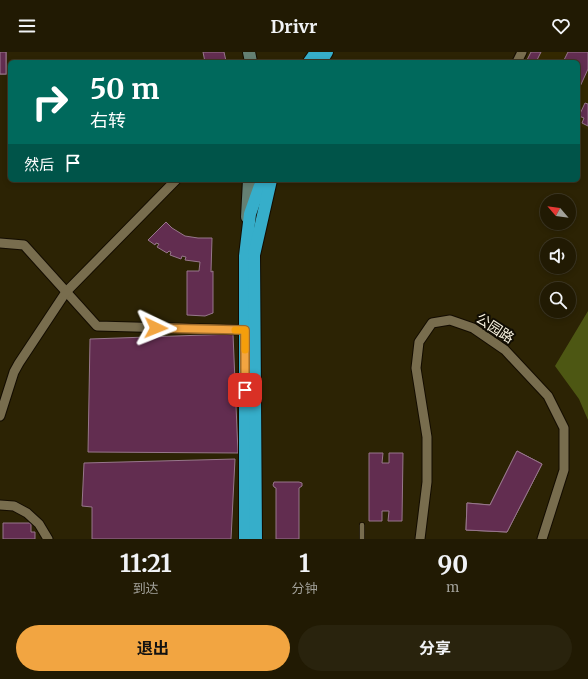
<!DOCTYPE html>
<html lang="zh">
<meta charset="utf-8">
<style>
:root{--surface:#211a03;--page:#29230d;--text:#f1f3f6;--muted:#a2a19a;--line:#3e3825;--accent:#f2a541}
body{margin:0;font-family:Merriweather,"Noto Sans SC",serif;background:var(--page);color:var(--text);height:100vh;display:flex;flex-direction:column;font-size:15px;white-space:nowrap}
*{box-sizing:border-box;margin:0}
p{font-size:13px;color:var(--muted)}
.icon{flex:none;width:22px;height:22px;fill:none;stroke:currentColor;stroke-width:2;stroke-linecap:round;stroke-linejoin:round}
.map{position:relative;height:487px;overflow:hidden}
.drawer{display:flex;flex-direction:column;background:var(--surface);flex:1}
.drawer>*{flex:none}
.top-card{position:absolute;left:8px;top:8px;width:572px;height:122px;border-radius:6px;box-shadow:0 2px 6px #0003,0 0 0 1px var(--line);background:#00695c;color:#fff;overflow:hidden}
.needle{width:26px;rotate:298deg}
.buttons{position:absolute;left:540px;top:142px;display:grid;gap:8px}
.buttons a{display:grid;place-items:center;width:36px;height:36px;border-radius:50%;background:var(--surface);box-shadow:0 2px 6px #0003,0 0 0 1px var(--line);font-size:20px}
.pin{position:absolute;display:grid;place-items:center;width:34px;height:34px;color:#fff;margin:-17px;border-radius:8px;box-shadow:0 2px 6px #0006}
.me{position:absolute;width:44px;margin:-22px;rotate:92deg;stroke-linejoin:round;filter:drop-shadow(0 0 3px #0008)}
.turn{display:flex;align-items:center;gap:14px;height:84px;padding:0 16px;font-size:18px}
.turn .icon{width:52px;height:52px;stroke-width:2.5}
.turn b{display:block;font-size:28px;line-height:34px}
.then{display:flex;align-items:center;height:38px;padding:0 16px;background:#0003;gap:8px;font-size:15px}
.eta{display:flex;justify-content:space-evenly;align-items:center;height:68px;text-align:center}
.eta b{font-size:24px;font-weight:700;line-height:28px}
.action{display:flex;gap:8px;margin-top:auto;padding:8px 16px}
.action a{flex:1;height:46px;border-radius:24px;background:var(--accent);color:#111;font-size:16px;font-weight:700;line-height:46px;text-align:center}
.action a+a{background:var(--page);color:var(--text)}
header{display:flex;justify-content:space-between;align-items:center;height:52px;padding:0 16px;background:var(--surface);font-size:18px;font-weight:700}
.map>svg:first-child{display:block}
</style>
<header><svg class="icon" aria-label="menu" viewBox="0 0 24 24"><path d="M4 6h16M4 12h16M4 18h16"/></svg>Drivr<svg class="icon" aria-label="heart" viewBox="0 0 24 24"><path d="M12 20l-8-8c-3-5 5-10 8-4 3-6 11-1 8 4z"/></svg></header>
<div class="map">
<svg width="588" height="487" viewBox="0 0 588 487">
<rect width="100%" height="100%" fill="#2c2304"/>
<polygon fill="#332800" points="529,0 588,0 588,78 578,73 578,10 524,10"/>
<polygon fill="#4d5713" points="588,259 588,368 579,347 555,314"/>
<g fill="#622d50" stroke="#97778b">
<rect x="0" y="0" width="6" height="22"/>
<rect x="0" y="0" width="6" height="22"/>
<polygon points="203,0 224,0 226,9 205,10"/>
<polygon points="531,0 541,0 536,10 531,10 527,8"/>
<polygon points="568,0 588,0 588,17 578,39 578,10 563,10"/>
<polygon points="585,51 588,52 588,74 582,71 584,66 579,64"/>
<polygon points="166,170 172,176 185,184 198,186 212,186 211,220 213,219 213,261 205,264 187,263 187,219 199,219 200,210 185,208 186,205 182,204 181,207 170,203 171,200 169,199 167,201 157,195 159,192 156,191 155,193 148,188"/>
<polygon points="233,282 238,401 88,400 90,287"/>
<polygon points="517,399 542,412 507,480 466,478 467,451 490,453"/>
<polygon points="517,399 542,412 507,480 466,478 467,451 490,453"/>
<polygon points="369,401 383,401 382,411 389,411 389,401 403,401 402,469 388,469 389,459 382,459 382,469 369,469"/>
<polygon points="235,407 231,487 92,487 92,455 82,454 84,411"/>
<polygon points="274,430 299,430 302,431 302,434 299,436 299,487 276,487 276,436 274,435 273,433"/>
<polygon points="3,471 31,471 31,480 35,480 35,487 3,487"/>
</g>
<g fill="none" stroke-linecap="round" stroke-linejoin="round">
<defs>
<polyline id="lane" points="362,487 362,473"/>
<g id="street">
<polyline points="517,10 522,0"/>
<polyline points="0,191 24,193 97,274 245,278"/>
<polyline points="0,364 14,320 19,311 66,240 176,128"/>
<polyline points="0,453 14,454 27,461 39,472 48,487"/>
<polyline points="420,487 427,430 427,385 416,316 419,290 432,271 450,268 473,276 505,298 548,344 564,376 564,418 542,487"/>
</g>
<g id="secondary">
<polyline points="249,0 251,10"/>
<polyline points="247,165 249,128"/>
</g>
<g id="highway">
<polyline points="309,10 316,0"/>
<polyline points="321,10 327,0"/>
<polyline points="245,487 245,204 250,162 262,128"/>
<polyline points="256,487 254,203 271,128"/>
</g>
</defs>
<use href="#lane" stroke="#130c00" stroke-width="6"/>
<use href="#street" stroke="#130c00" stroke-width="11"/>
<use href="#secondary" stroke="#130c00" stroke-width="14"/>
<use href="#highway" stroke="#130c00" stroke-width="14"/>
<use href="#lane" stroke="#786d4e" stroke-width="4.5"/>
<use href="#street" stroke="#786d4e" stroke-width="9"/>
<use href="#secondary" stroke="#648073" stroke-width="12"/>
<use href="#highway" stroke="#36aeca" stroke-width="12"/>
</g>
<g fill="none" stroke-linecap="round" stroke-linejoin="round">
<defs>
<polyline id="route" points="156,276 245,278 245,338"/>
</defs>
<use href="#route" stroke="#9d6b2a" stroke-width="10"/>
<use href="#route" stroke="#f2a541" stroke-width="7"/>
<polyline stroke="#f59e0b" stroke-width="7" points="235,278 245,278 245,298"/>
</g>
<g text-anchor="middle" stroke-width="4" stroke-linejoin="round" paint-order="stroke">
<g font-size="14" fill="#f9f3e1" stroke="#110d03">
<text transform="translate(495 276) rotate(33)" y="5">公园路</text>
</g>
</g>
</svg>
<div class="buttons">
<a><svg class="needle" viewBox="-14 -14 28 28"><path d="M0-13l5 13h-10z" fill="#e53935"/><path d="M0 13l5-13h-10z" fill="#a2a19a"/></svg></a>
<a><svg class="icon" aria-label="sound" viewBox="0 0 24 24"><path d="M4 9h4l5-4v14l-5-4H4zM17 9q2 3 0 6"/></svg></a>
<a><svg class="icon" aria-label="search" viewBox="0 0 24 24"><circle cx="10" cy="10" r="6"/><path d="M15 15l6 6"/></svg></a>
</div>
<div class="pin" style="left:245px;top:338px;background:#d93025"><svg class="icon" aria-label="arrive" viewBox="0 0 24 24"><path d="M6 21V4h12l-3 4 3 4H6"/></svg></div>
<svg class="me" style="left:156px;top:276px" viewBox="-20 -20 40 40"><path d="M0-17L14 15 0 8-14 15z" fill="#f2a541" stroke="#fff" stroke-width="4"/></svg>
<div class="top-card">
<div class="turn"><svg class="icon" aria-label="right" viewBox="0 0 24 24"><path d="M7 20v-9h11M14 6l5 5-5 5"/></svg><div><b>50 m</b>右转</div></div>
<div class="then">然后<svg class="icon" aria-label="arrive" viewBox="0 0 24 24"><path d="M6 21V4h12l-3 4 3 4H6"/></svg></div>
</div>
</div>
<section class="drawer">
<div class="eta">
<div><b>11:21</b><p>到达</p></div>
<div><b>1</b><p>分钟</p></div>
<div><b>90</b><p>m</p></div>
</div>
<div class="action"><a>退出</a><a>分享</a></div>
</section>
